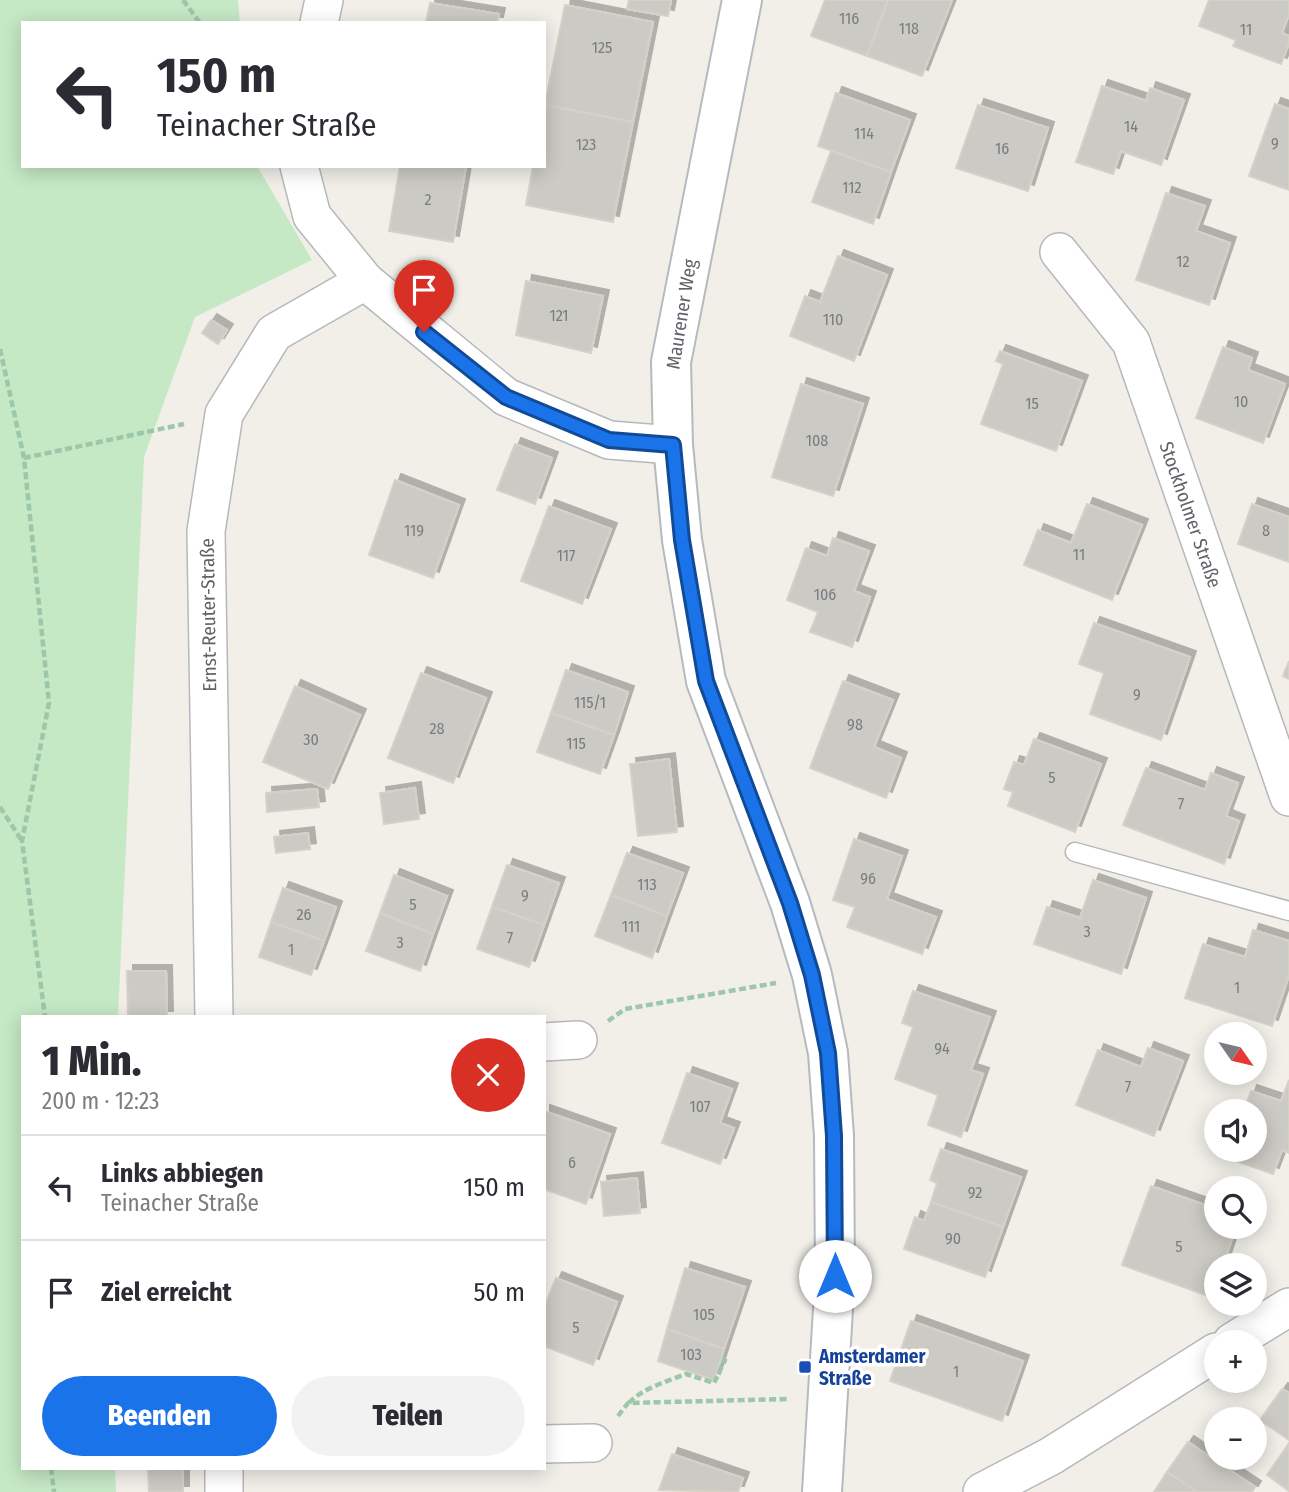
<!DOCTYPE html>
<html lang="de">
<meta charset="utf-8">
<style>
:root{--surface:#fff;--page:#f2f2f3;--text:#2b2b33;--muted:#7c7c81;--line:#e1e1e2;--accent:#1a73e8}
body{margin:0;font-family:"Fira Sans Condensed",sans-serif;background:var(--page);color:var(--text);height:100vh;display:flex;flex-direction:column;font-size:26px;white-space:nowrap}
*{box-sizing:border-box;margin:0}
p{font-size:23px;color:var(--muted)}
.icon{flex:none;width:38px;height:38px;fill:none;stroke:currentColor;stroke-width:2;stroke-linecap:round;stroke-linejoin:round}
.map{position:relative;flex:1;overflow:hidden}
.side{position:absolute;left:21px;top:1015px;width:525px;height:455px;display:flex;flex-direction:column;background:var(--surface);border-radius:0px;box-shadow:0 4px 18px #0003}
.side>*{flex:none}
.banner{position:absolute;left:21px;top:21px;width:525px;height:147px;border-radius:0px;box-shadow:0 4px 18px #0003;background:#fff;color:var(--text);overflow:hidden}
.needle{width:46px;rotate:124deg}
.controls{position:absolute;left:1204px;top:1022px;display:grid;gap:14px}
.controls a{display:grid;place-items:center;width:63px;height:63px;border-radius:50%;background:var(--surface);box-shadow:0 4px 18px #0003;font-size:35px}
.pin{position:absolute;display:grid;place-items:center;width:60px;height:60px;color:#fff;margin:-72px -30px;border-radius:50% 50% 50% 0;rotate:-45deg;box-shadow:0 0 7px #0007}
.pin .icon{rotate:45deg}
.me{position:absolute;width:77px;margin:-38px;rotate:0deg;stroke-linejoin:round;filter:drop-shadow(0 0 5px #0008)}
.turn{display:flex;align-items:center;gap:24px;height:147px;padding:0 21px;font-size:32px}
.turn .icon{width:91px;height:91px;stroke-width:2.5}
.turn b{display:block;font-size:49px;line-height:60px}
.round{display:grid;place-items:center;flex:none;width:74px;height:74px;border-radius:37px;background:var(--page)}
.summary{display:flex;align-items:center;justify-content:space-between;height:119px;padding:0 21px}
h1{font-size:42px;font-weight:800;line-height:52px}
.cta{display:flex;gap:14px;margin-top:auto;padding:14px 21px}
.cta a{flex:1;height:80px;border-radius:42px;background:var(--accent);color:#fff;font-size:28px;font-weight:800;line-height:80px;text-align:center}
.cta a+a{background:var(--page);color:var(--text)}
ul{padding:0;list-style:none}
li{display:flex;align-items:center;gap:21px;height:105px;padding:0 21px;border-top:2px solid var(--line)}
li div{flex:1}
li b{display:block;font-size:26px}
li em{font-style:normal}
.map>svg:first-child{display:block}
</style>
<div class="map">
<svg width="1289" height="1492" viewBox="0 0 1289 1492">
<defs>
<filter id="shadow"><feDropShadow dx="6" dy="-6" stdDeviation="0" flood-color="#0004"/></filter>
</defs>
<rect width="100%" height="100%" fill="#f1efe8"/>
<polygon fill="#c5e8c5" points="0,0 238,0 240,23 23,23 23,166 257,166 312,260 195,317 144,457 118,1017 23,1017 23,1468 115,1468 116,1492 0,1492"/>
<g fill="#cccac5" stroke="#d6d1c6" stroke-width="2" filter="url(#shadow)">
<polygon points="629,0 671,0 668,16 627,9"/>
<polygon points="825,0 888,0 867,56 811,36"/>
<polygon points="888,0 952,0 922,76 867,56"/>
<polygon points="1209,0 1289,0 1289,14 1282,33 1289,36 1289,43 1281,64 1233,46 1236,40 1199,26"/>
<polygon points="430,3 499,14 497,23 426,23"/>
<polygon points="565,5 653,22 633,122 545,105"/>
<polygon points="1102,86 1146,101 1150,88 1184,100 1161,165 1121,151 1113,174 1076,162"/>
<polygon points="836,93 910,120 891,172 818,146"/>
<polygon points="1275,104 1289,109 1289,190 1249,176"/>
<polygon points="545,105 633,122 613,222 526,205 533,166 544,166"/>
<polygon points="978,105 1048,128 1028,191 956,168"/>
<polygon points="831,151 891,172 873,224 812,202"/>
<polygon points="400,166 466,166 453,242 389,231"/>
<polygon points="1166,193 1205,206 1196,231 1230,243 1209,305 1136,280"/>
<polygon points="838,256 887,275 854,361 790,336 805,296 820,302"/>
<polygon points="526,281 603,296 591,353 516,335"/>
<polygon points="211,320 227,330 218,344 202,333"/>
<polygon points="1223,347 1252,358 1248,370 1285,384 1263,443 1196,418"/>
<polygon points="1000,351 1082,381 1056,451 981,424 1003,364 996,361"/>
<polygon points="801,384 863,404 833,496 772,477"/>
<polygon points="515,444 552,458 535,504 497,490"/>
<polygon points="395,480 459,505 433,578 369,555"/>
<polygon points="1087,504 1142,525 1112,600 1024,565 1038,530 1071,543"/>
<polygon points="1252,504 1289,517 1289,562 1238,544"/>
<polygon points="549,506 611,529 582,604 521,581"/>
<polygon points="833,538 869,551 854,591 870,597 852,647 810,632 818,612 787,600 806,548 827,556"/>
<polygon points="1094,623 1190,657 1161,740 1090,714 1104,673 1079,664"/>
<polygon points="1289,661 1289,679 1283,676"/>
<polygon points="566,670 628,692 614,735 551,713"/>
<polygon points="421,673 486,698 453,783 388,758"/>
<polygon points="843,681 893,700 874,747 901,758 886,798 810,768"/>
<polygon points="295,686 360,715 328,789 263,762"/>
<polygon points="551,713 614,735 600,774 537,752"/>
<polygon points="1034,739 1101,764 1075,832 1008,806 1013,792 1004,789 1014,762 1024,765"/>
<polygon points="669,759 677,832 638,836 630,764"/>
<polygon points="1146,768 1205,790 1211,773 1238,783 1226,816 1239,821 1224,864 1123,825"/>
<polygon points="415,788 419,819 384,824 380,793"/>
<polygon points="317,789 319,807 267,812 266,793"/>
<polygon points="308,833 310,849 276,853 274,837"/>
<polygon points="854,839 902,856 887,899 936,917 922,954 847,927 855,907 833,900"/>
<polygon points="627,853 683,873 667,916 611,895"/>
<polygon points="507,865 559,883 544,925 492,907"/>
<polygon points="394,875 447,896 433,934 380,913"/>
<polygon points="1093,880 1146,898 1121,974 1034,944 1047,907 1080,918"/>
<polygon points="283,888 336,907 324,941 271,922"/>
<polygon points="611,895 667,916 652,958 595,936"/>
<polygon points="492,907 544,925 529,967 477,949"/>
<polygon points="380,913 433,934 420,971 366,951"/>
<polygon points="271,922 324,941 311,975 259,957"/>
<polygon points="1253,930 1289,941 1289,975 1272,1026 1185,998 1203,944 1245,957"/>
<polygon points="127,971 166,971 167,1017 128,1017"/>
<polygon points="913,991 990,1017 971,1070 983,1074 961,1137 928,1125 938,1095 895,1079 913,1027 902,1023"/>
<polygon points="1148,1048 1183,1061 1154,1136 1076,1105 1098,1050 1141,1067"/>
<polygon points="687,1073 732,1089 720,1123 734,1128 720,1164 662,1143"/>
<polygon points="1289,1080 1289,1153 1282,1150 1273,1174 1227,1158 1230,1150 1255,1150 1255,1111 1244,1111 1251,1091 1281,1101"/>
<polygon points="544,1111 610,1134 586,1204 544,1189"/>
<polygon points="941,1149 1021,1177 1003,1227 931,1202 937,1183 930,1180"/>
<polygon points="637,1178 640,1213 604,1216 601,1182"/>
<polygon points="1151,1186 1216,1209 1216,1227 1236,1227 1223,1265 1216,1265 1216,1283 1211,1297 1122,1265"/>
<polygon points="931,1202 1003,1227 985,1277 904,1249 915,1217 924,1221"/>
<polygon points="685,1268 745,1287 724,1349 667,1329"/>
<polygon points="556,1278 617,1302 593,1365 544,1346 544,1308"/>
<polygon points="911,1321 1023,1361 1002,1421 890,1381"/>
<polygon points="667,1329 724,1349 714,1380 658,1361"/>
<polygon points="1282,1389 1289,1393 1289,1440 1260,1420"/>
<polygon points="1188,1442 1255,1487 1252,1492 1197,1492 1167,1472"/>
<polygon points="1289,1443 1289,1491 1267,1475"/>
<polygon points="672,1454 743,1478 738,1492 659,1490"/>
<polygon points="148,1468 183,1468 183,1492 149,1492"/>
<polygon points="1167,1472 1197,1492 1154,1492"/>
</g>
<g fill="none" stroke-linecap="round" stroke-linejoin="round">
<defs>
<polyline id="lane" points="1075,852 1289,911"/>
<g id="street">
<polyline points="319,23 324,0"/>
<polyline points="299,166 312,216 365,281 506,397 609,440 673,445"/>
<path id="s1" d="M1059,252L1131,342L1289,797"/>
<polyline points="214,1017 206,531 224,414 274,333 365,281"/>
<polyline points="544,1042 578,1040"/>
<polyline points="1232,1342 1289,1307"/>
<polyline points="544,1444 593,1443"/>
<polyline points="224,1492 224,1468"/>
<polyline points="982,1492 1051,1456 1216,1352"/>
</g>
<polyline id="secondary" points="742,0 671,362 673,445 682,540 706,681 790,903 812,975 828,1053 834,1136 835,1276 822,1492"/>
</defs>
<use href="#lane" stroke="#b5b8bc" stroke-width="21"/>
<use href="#street" stroke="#b5b8bc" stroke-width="40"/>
<use href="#secondary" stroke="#b6babf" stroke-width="42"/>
<g stroke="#9cc7a9" stroke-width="4.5" stroke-dasharray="7 3.5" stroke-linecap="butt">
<polyline points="183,0 200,23"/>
<polyline points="0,349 24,458 49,703 22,841 45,1017"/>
<polyline points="24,458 184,424"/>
<polyline points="0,807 22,841"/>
<polyline points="608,1021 625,1009 776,983"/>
<path d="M629,1403C641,1389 668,1381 686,1374L714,1383L725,1360L721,1359"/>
<polyline points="618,1416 628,1403 789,1399"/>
<polyline points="51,1468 54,1492"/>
</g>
<use href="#lane" stroke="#fff" stroke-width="18"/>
<use href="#street" stroke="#fff" stroke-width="37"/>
<use href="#secondary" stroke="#fff" stroke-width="38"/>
</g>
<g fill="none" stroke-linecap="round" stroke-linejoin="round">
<defs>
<polyline id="route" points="424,332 506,397 609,440 673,445 682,540 706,681 790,903 812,975 828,1053 834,1136 835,1276"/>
</defs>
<use href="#route" stroke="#114b97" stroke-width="18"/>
<use href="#route" stroke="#1a73e8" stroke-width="12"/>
</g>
<rect fill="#1a4fb4" stroke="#fff" stroke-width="2.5" x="798" y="1360" width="14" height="14" rx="3.5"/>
<g text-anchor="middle" stroke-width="7" stroke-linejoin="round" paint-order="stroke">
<g font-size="16" fill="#7a7d7f">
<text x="849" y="24">116</text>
<text x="909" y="34">118</text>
<text x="1246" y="35">11</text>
<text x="602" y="53">125</text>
<text x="1131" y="132">14</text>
<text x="864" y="139">114</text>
<text x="1275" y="149">9</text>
<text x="586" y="150">123</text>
<text x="1002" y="154">16</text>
<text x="852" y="193">112</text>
<text x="428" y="205">2</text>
<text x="1183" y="267">12</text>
<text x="559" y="321">121</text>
<text x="833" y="325">110</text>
<text x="1241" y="407">10</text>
<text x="1032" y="409">15</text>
<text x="817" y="446">108</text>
<text x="414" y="536">119</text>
<text x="1266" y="536">8</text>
<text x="1079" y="560">11</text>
<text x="566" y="561">117</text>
<text x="825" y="600">106</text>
<text x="1137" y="700">9</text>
<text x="590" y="708">115/1</text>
<text x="855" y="730">98</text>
<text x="437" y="734">28</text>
<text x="311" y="745">30</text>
<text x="576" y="749">115</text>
<text x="1052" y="783">5</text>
<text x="1181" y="809">7</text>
<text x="868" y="884">96</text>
<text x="647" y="890">113</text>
<text x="525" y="901">9</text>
<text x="413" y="910">5</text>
<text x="304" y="920">26</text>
<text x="631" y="932">111</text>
<text x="1087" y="937">3</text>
<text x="510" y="943">7</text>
<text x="400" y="948">3</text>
<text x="291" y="955">1</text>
<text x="1237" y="993">1</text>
<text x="942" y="1054">94</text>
<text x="1128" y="1092">7</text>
<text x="700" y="1112">107</text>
<text x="572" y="1168">6</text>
<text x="975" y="1198">92</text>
<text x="953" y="1244">90</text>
<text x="1179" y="1252">5</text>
<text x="704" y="1320">105</text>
<text x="576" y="1333">5</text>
<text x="691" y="1360">103</text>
<text x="956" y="1377">1</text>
</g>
<g font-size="19" fill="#5f6368" stroke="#fff">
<text transform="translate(681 314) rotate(-81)" y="7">Maurener Weg</text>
<text dy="7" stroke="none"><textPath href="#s1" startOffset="298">Stockholmer Straße</textPath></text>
<text transform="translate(208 615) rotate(-91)" y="7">Ernst-Reuter-Straße</text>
</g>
<g font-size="19" font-weight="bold" fill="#164399" stroke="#fff" text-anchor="start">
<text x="819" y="1363">Amsterdamer<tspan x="819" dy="22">Straße</tspan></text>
</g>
</g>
</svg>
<div class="controls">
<a><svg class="needle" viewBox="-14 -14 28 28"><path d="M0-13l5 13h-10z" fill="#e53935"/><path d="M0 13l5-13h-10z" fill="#7c7c81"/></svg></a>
<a><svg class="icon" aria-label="sound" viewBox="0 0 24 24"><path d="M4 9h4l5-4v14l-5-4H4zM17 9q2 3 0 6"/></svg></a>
<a><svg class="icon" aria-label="search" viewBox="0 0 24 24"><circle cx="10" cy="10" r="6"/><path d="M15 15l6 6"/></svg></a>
<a><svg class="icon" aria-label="layers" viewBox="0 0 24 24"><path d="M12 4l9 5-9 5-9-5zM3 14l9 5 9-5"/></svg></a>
<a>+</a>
<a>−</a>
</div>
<div class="pin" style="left:424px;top:332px;background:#d93025"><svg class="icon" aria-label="arrive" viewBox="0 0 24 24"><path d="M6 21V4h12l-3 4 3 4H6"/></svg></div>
<svg class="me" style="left:835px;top:1276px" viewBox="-20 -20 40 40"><circle r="19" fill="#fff"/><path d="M0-13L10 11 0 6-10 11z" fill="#1a73e8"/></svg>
<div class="banner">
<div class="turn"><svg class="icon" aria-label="left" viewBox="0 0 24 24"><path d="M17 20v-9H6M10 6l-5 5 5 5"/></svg><div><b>150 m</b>Teinacher Straße</div></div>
</div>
<section class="side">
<div class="summary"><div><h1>1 Min.</h1><p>200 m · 12:23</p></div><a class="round" style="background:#d93025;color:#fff"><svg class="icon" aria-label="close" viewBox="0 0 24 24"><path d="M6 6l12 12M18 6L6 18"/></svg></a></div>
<ul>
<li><svg class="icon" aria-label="left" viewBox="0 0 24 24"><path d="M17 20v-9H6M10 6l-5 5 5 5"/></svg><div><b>Links abbiegen</b><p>Teinacher Straße</p></div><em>150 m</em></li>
<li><svg class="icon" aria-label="arrive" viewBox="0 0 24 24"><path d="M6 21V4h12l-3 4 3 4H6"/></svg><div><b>Ziel erreicht</b></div><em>50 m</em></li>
</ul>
<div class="cta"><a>Beenden</a><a>Teilen</a></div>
</section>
</div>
